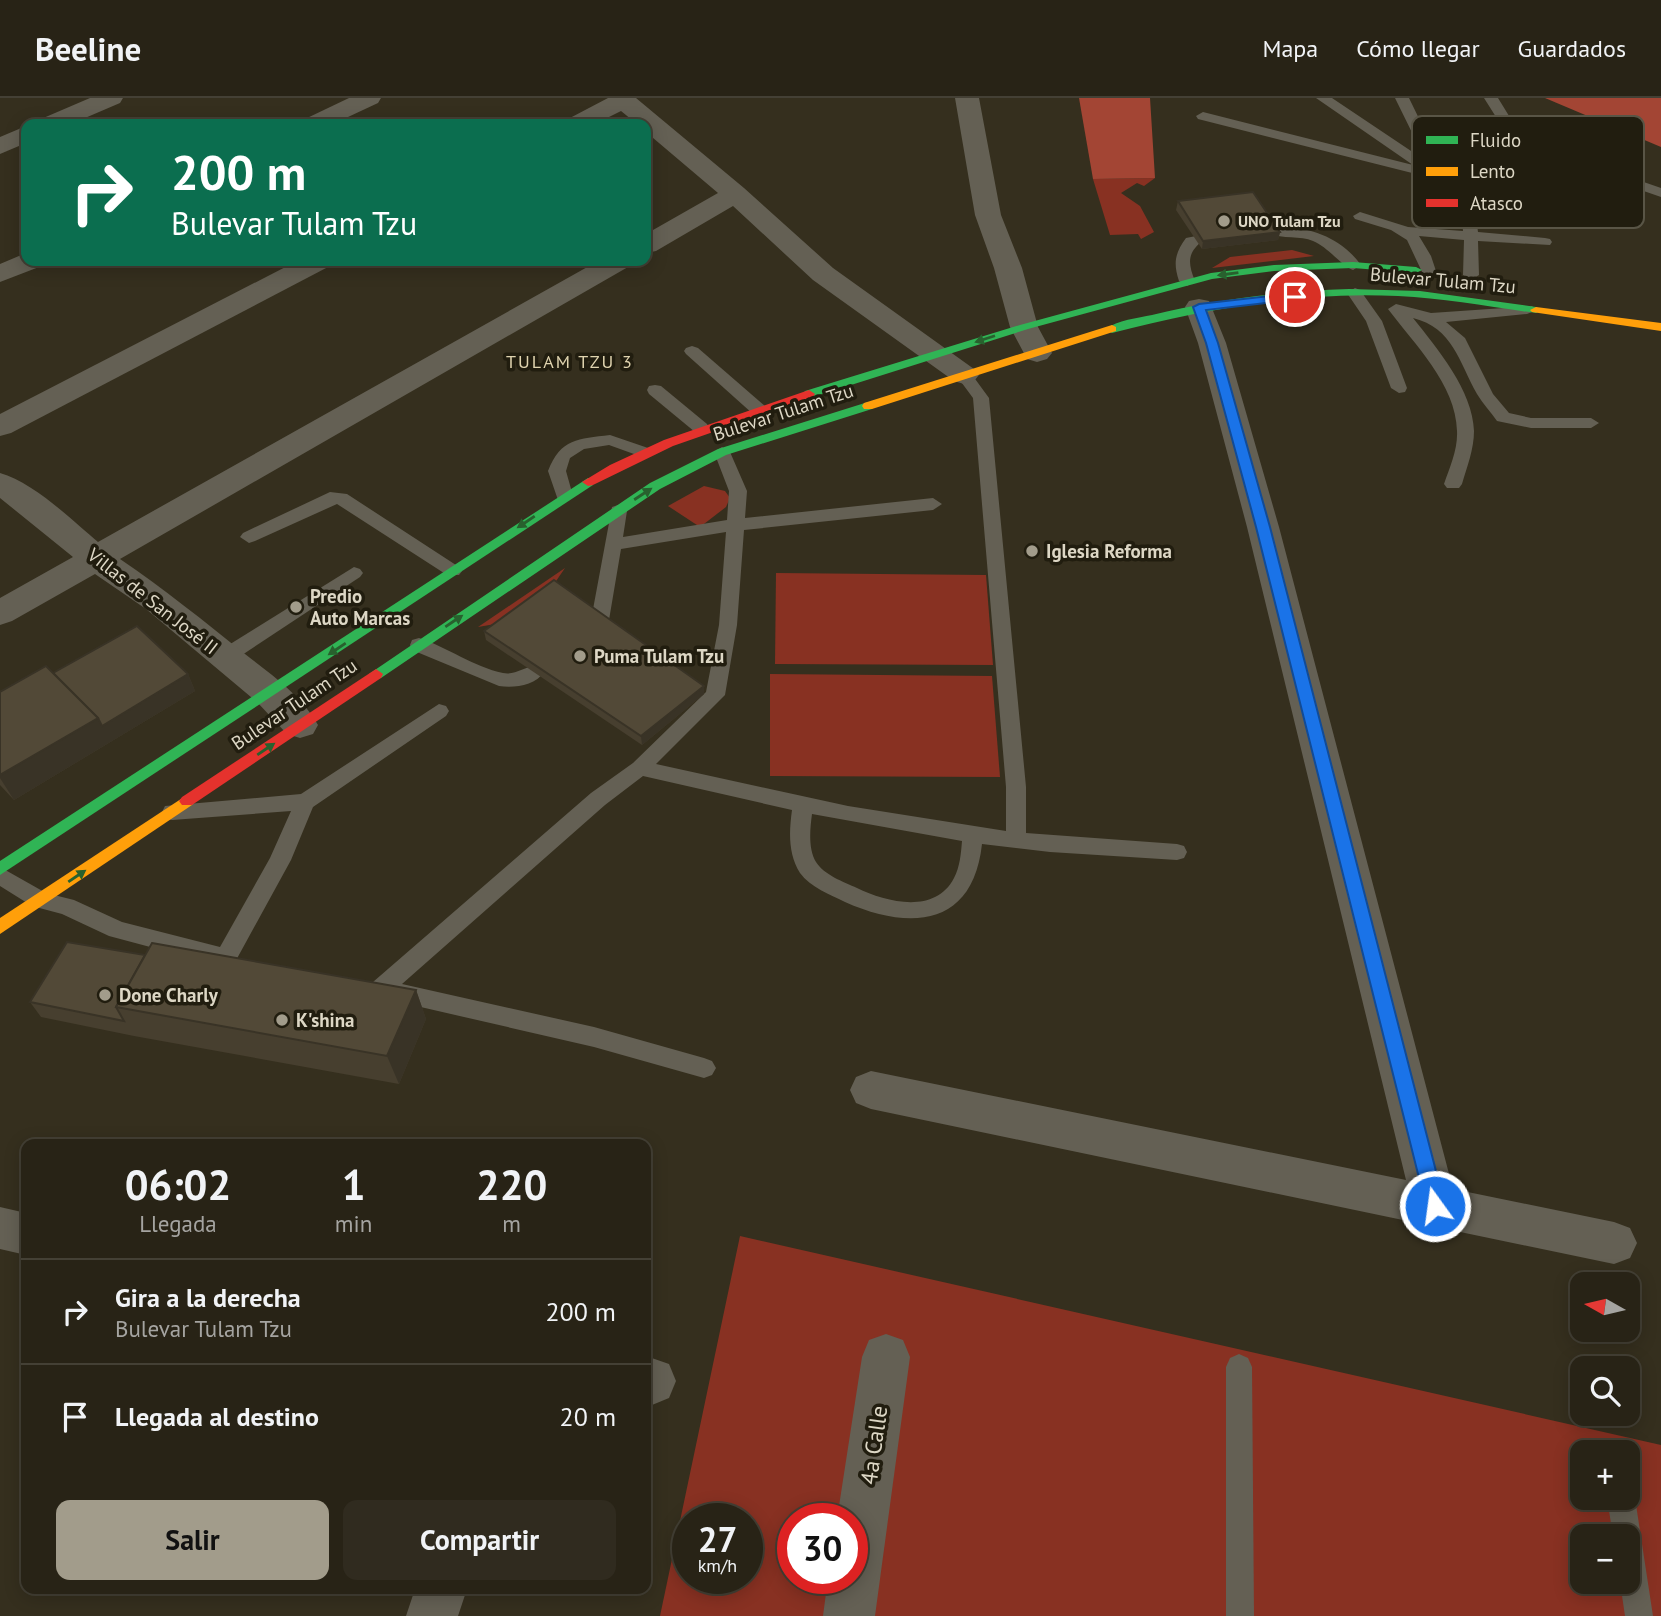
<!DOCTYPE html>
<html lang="es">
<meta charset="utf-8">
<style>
:root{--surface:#282316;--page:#302b1f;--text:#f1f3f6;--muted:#a5a4a1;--line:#444035;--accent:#a29c8b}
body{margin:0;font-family:"PT Sans",sans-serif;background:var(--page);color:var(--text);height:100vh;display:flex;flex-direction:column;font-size:26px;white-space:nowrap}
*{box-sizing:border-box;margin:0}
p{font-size:23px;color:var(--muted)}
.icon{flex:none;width:38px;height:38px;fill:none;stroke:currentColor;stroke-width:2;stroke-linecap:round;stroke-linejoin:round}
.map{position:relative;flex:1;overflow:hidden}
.sheet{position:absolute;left:21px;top:1041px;width:630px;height:455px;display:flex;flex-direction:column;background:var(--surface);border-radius:14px;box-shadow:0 4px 18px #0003,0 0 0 2px var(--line)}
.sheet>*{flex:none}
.top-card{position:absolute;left:21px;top:21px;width:630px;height:147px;border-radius:14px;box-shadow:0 4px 18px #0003,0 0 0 2px var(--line);background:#0b6e4f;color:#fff;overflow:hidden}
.needle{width:46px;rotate:278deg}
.buttons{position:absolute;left:1570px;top:1174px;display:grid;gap:14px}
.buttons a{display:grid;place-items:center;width:70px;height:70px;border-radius:14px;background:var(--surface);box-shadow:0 4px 18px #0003,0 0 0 2px var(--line);font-size:35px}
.speed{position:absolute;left:672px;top:1405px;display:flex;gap:14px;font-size:35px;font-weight:700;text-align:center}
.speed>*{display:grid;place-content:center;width:91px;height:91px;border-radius:50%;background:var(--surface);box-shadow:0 4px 18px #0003,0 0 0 2px var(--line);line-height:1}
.speed small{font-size:18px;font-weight:400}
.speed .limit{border:10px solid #d22;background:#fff;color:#111}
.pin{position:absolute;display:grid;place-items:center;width:60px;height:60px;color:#fff;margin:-30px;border:4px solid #fff;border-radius:50%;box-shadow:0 2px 7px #0007}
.me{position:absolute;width:77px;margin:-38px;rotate:346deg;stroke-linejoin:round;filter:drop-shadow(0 0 5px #0008)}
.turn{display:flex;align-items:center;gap:24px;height:147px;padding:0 35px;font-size:32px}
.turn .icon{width:91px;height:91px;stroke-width:2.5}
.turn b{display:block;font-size:49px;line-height:60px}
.eta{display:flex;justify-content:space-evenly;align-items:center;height:119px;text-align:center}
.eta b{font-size:42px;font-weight:800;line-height:49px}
.button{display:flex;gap:14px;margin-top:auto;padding:14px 35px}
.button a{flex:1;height:80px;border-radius:14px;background:var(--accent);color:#111;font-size:28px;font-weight:800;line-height:80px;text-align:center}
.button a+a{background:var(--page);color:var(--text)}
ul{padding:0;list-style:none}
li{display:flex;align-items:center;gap:21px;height:105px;padding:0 35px;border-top:2px solid var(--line)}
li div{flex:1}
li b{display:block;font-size:26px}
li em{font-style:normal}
header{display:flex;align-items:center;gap:42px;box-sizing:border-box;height:98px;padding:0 35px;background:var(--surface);border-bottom:2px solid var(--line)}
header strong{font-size:33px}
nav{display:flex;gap:38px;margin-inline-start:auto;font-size:24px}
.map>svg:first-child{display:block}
</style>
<header>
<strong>Beeline</strong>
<nav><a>Mapa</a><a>Cómo llegar</a><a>Guardados</a></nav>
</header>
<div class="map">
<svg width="1661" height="1518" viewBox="0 0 1661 1518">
<rect width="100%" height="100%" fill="#352f1e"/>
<g fill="#883122" fill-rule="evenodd">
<polygon points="1155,80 1144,88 1137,85 1121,95 1140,108 1154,134 1141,141 1138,136 1110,137 1093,81"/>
<polygon points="1292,152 1314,158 1212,170 1230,159"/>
<polygon points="704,388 725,393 730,400 726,409 700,429 668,408"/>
<polygon points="565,470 552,489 501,525 478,529"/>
<polygon points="776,475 986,477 993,567 775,566"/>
<polygon points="770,576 992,578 1000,679 770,678"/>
<path d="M740,1138L1661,1347V1518H660ZM1582,1354H1628V1400H1582ZM688,1421H747V1480H688ZM793,1421H852V1480H793ZM1582,1438H1628V1484H1582Z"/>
</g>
<g fill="#a34534">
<polygon points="1079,0 1150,0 1155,80 1093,81"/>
<polygon points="1545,0 1661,0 1661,49"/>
</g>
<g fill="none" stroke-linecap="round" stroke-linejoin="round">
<g fill="#646054" fill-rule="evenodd">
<polygon points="1316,0 1332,0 1426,63 1395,0 1409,0 1447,78 1440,82 1198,21 1196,18 1203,14 1413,67"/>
<path d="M1484,0H1498L1527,47H1537L1661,90V99L1531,54C1501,60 1502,86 1473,98L1478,134L1545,140L1550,141L1552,144L1550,147L1478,143L1479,177L1471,182L1463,177L1464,142L1419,138L1431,158L1436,173L1433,176H1423L1407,142L1391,132L1355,121L1353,118L1360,114L1408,129L1463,133L1459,96L1477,86L1506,51L1515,49Z"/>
<path d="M1283,128C1315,131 1342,141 1361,167L1353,172C1343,169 1328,149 1313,143C1299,137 1275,142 1265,133L1272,129Z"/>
<path d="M1196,138L1203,142C1188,155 1187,163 1195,183L1187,188L1179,183C1173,165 1175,155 1186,140Z"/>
<polygon points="1355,190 1360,192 1382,223 1407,290 1405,294 1399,295 1391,290 1366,223 1347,195"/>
<path d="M1396,206L1431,215L1532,208L1535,211L1532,214L1527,216L1446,224L1465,240L1493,296L1509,315L1531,320H1591L1599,325L1591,330H1531L1497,323C1491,314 1483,306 1477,296C1459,264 1453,230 1413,220C1437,250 1473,293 1474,333C1474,351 1467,369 1462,386L1459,390H1447L1444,386C1450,369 1458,351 1457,333C1456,286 1414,246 1388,211Z"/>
<polygon points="692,248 698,250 765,308 767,312 765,316 753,316 686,256 684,253 686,250"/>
<path d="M964,272L970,274L989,300L1026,689V735L1177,746L1184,748L1187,754L1184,760L1177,762L1050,754L982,746C973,829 910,833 845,804C831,797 810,789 800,775C788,756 789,734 792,712L643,678L605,707L402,886L594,929L704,960L712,963L716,970L712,977L704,980L594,949L373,898L370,891L373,884L591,695L633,665L706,594L719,527L726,434L621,451L609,522L607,527H593L591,522L612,409L618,407L627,413L623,439L727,422L729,393L714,354L722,349L730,354L747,393L745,420L933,400L942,406L933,412L744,432L737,527L725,597L656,666L848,708L1006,733V689L973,300L956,277ZM812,716L962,743C961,755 960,769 954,780C935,817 886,804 857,790C844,784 824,777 816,764C808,751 810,731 812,716Z"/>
<polygon points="655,287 661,288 707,326 709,330 707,334 695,334 649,296 647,292 649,288"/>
<path d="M610,337L651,351L653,355L645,360L609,347L584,351L570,360L566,373L573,398L564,404L558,402L548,373C561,340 578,341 610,337Z"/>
<polygon points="330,394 347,396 459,469 462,473 459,477 447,477 337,406 255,443 249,445 240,439 243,435"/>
<polygon points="354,469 360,471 363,475 360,479 233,563 219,563 217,558 219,553"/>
<path d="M419,540C447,549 474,569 503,575C517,578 527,565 541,569L544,574C535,588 514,590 499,588L412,552L410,547L412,542Z"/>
<polygon points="439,606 446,608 449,613 446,618 313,709 291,762 234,866 225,869 109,838 62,816 32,808 0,788 0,769 46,795 74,802 122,824 220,849 270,760 291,713 172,722 165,720 162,714 165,708 301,696"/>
<polygon points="1239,1256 1248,1260 1252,1269 1254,1518 1226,1518 1226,1269 1230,1260"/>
<polygon points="1628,1389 1635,1400 1653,1518 1625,1518 1620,1484 1628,1484 1628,1438 1613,1438 1607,1400 1628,1400"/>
</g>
<g fill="#646054" fill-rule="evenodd">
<polygon points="90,0 123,0 120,5 71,26 38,26 41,21"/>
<polygon points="349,0 381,0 378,5 333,26 302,26 305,21"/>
<polygon points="608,0 636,0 744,90 833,170 974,271 979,277 974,283 964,286 954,283 813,182 733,108 656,153 646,155 646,136 718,95 646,34 646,26 637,26 621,13 595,26 565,26 568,21"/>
<polygon points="955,0 979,0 1001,117 1022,170 1038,229 1052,255 1047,261 1037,264 1027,261 1010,229 994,170 975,117"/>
<polygon points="26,28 26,45 0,56 0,39"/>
<polygon points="26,155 26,163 43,163 39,169 0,184 0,166"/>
<polygon points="297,163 332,163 328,169 11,335 0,338 0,316"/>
<path d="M598,163H632L628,169L120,461C164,491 204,523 245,556C271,576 302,598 318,627L313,636L300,640L287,636L257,604L146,511L95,476L12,523L0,527V500L73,459L0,400V375C33,384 72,422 98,444Z"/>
<polygon points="1199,201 1209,203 1226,245 1279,429 1453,1091 1614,1124 1630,1130 1637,1145 1630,1160 1614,1166 871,1011 856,1005 850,992 856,979 871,973 1406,1082 1247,429 1198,245 1185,209 1189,203"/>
<polygon points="0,1109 26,1115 26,1157 0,1151"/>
<polygon points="886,1236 903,1242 910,1259 875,1518 823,1518 828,1480 852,1480 852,1421 837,1421 862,1259 869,1242"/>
<polygon points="646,1258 669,1266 676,1283 669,1300 652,1307 646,1306"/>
<polygon points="415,1491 467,1491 458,1518 406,1518"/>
</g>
<g fill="#30b455" fill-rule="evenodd">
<polygon points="1353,164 1416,169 1422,172 1416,175 1353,170 1274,173 1212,181 1028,231 813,299 809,300 803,296 805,293 1020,227 1211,175 1274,167"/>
<path d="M1349,191L1420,193L1536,209L1542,212L1536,215C1490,209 1444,200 1398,198C1300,193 1206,211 1112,235L1106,231C1117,222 1138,220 1152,217C1217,201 1282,193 1349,191Z"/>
<polygon points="868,304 874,308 872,311 726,357 660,391 381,580 376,581 369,576 650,385 718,351"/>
<polygon points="588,380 593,381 593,387 0,777 0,763"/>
</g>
<g fill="#ff9f0a" fill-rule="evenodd">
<polygon points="1536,209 1661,225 1661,233 1532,214 1530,212"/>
<polygon points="1112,227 1116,229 1116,233 872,311 864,311 862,308 864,305"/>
<polygon points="187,697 195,703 192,707 0,836 0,820"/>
</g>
<g fill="#e5322d" fill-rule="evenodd">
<polygon points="809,292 815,296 813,299 673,348 593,387 588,388 582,384 610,367 664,342"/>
<polygon points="376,571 383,576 381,580 192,707 182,707 179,703 182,699"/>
</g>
</g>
<g fill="#473f2f">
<polygon points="1178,103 1280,134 1278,142 1202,151 1176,112"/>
<polygon points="484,533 704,588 704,596 642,647 486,542"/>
<polygon points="53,575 188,576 195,593 14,702 0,687 0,594"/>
<polygon points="145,857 416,892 426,921 399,986 134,938 41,919 30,904"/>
</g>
<g fill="#393326">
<polygon points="1280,134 1278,142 1202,151 1203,143"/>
<polygon points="188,576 195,593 14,702 0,680 0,677 98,620"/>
<polygon points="704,588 704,596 642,647 641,638"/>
<polygon points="416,892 426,921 399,986 387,958"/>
</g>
<g fill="#524937" stroke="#393326" stroke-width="2">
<polygon points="1253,94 1280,134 1203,143 1178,103"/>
<polygon points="554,482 704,588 641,638 484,533"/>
<polygon points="137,528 188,576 102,628 98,620 53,575"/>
<polygon points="46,568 98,620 0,677 0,594"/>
<polygon points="67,844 145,857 116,909 124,923 30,904"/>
<polygon points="152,845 416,892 387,958 116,909"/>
</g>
<defs><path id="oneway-solid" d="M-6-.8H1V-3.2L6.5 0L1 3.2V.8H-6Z" transform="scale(1.75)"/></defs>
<g fill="#28612e">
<use href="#oneway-solid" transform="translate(1228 176) rotate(172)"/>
<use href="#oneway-solid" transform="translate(985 241) rotate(162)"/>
<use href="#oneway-solid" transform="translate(643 396) rotate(-33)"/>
<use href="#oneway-solid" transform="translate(526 424) rotate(146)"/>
<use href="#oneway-solid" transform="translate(454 523) rotate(-34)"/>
<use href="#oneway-solid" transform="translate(337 551) rotate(146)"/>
<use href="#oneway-solid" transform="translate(266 651) rotate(-34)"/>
<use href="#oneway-solid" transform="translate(77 778) rotate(-34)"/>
</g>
<polygon fill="#1a73e8" stroke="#114b97" stroke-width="2" points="1295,195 1301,199 1299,201 1206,212 1218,245 1270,429 1445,1108 1442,1114 1435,1116 1429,1114 1426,1108 1256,429 1206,245 1193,209 1199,206"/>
<g fill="#a29c8b" stroke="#211d0f" stroke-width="2.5">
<circle cx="1224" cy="123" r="7"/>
<circle cx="1032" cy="453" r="7"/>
<circle cx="296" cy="509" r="7"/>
<circle cx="580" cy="558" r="7"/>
<circle cx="105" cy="897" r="7"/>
<circle cx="282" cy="922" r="7"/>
</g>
<g text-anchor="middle" stroke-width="7" stroke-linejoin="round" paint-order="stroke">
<g font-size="16" font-weight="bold" fill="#ddd7c5" stroke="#211d0f" text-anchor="start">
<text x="1238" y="129">UNO Tulam Tzu</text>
</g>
<g font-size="18" letter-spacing="2" fill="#e0d4af" stroke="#211d0f">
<text x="570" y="270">TULAM TZU 3</text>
</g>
<g font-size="19" fill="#ddd7c5" stroke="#211d0f">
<text transform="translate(1443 182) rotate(5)" y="7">Bulevar Tulam Tzu</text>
<text transform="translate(783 314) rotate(-18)" y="7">Bulevar Tulam Tzu</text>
<text transform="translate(153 503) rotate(38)" y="7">Villas de San José II</text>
<text transform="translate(294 606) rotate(-34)" y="7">Bulevar Tulam Tzu</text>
</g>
<g font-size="19" font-weight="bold" fill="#ddd7c5" stroke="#211d0f" text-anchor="start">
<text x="1046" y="460">Iglesia Reforma</text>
<text x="310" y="505">Predio<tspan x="310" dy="22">Auto Marcas</tspan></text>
<text x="594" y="565">Puma Tulam Tzu</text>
<text x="119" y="904">Done Charly</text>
<text x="296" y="929">K'shina</text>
</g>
<g font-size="23" fill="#ddd7c5" stroke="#211d0f">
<text transform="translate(874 1347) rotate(-82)" y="8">4a Calle</text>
</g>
</g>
<rect x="1412" y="18" width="232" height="112" rx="10" fill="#211d0f" stroke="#595546" stroke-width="2"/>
<rect x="1426" y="38" width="32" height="8" fill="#30b455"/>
<rect x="1426" y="69" width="32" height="9" fill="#ff9f0a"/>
<rect x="1426" y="101" width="32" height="8" fill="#e5322d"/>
<g font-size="19" fill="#ddd7c5">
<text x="1470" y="49">Fluido</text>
<text x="1470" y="80">Lento</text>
<text x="1470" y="112">Atasco</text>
</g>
</svg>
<div class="buttons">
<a><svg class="needle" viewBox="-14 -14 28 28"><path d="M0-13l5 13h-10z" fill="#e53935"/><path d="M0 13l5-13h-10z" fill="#a5a4a1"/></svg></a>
<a><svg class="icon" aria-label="search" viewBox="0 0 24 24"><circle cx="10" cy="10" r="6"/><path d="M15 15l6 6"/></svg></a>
<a>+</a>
<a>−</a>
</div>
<div class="speed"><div>27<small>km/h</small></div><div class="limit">30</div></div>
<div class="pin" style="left:1295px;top:199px;background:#d93025"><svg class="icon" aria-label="arrive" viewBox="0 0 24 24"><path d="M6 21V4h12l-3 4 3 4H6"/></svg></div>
<svg class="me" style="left:1435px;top:1108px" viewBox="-20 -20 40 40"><circle r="17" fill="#1a73e8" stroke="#fff" stroke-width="3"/><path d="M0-11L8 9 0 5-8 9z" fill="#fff"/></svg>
<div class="top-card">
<div class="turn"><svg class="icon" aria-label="right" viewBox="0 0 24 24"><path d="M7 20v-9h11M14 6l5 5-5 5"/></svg><div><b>200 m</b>Bulevar Tulam Tzu</div></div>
</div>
<section class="sheet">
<div class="eta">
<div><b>06:02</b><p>Llegada</p></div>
<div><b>1</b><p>min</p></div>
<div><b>220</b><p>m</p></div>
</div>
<ul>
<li><svg class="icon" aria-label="right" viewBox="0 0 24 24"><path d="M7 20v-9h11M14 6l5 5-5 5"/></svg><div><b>Gira a la derecha</b><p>Bulevar Tulam Tzu</p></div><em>200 m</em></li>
<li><svg class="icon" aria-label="arrive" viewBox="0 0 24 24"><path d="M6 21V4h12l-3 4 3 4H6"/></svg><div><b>Llegada al destino</b></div><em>20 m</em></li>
</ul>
<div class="button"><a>Salir</a><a>Compartir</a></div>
</section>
</div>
